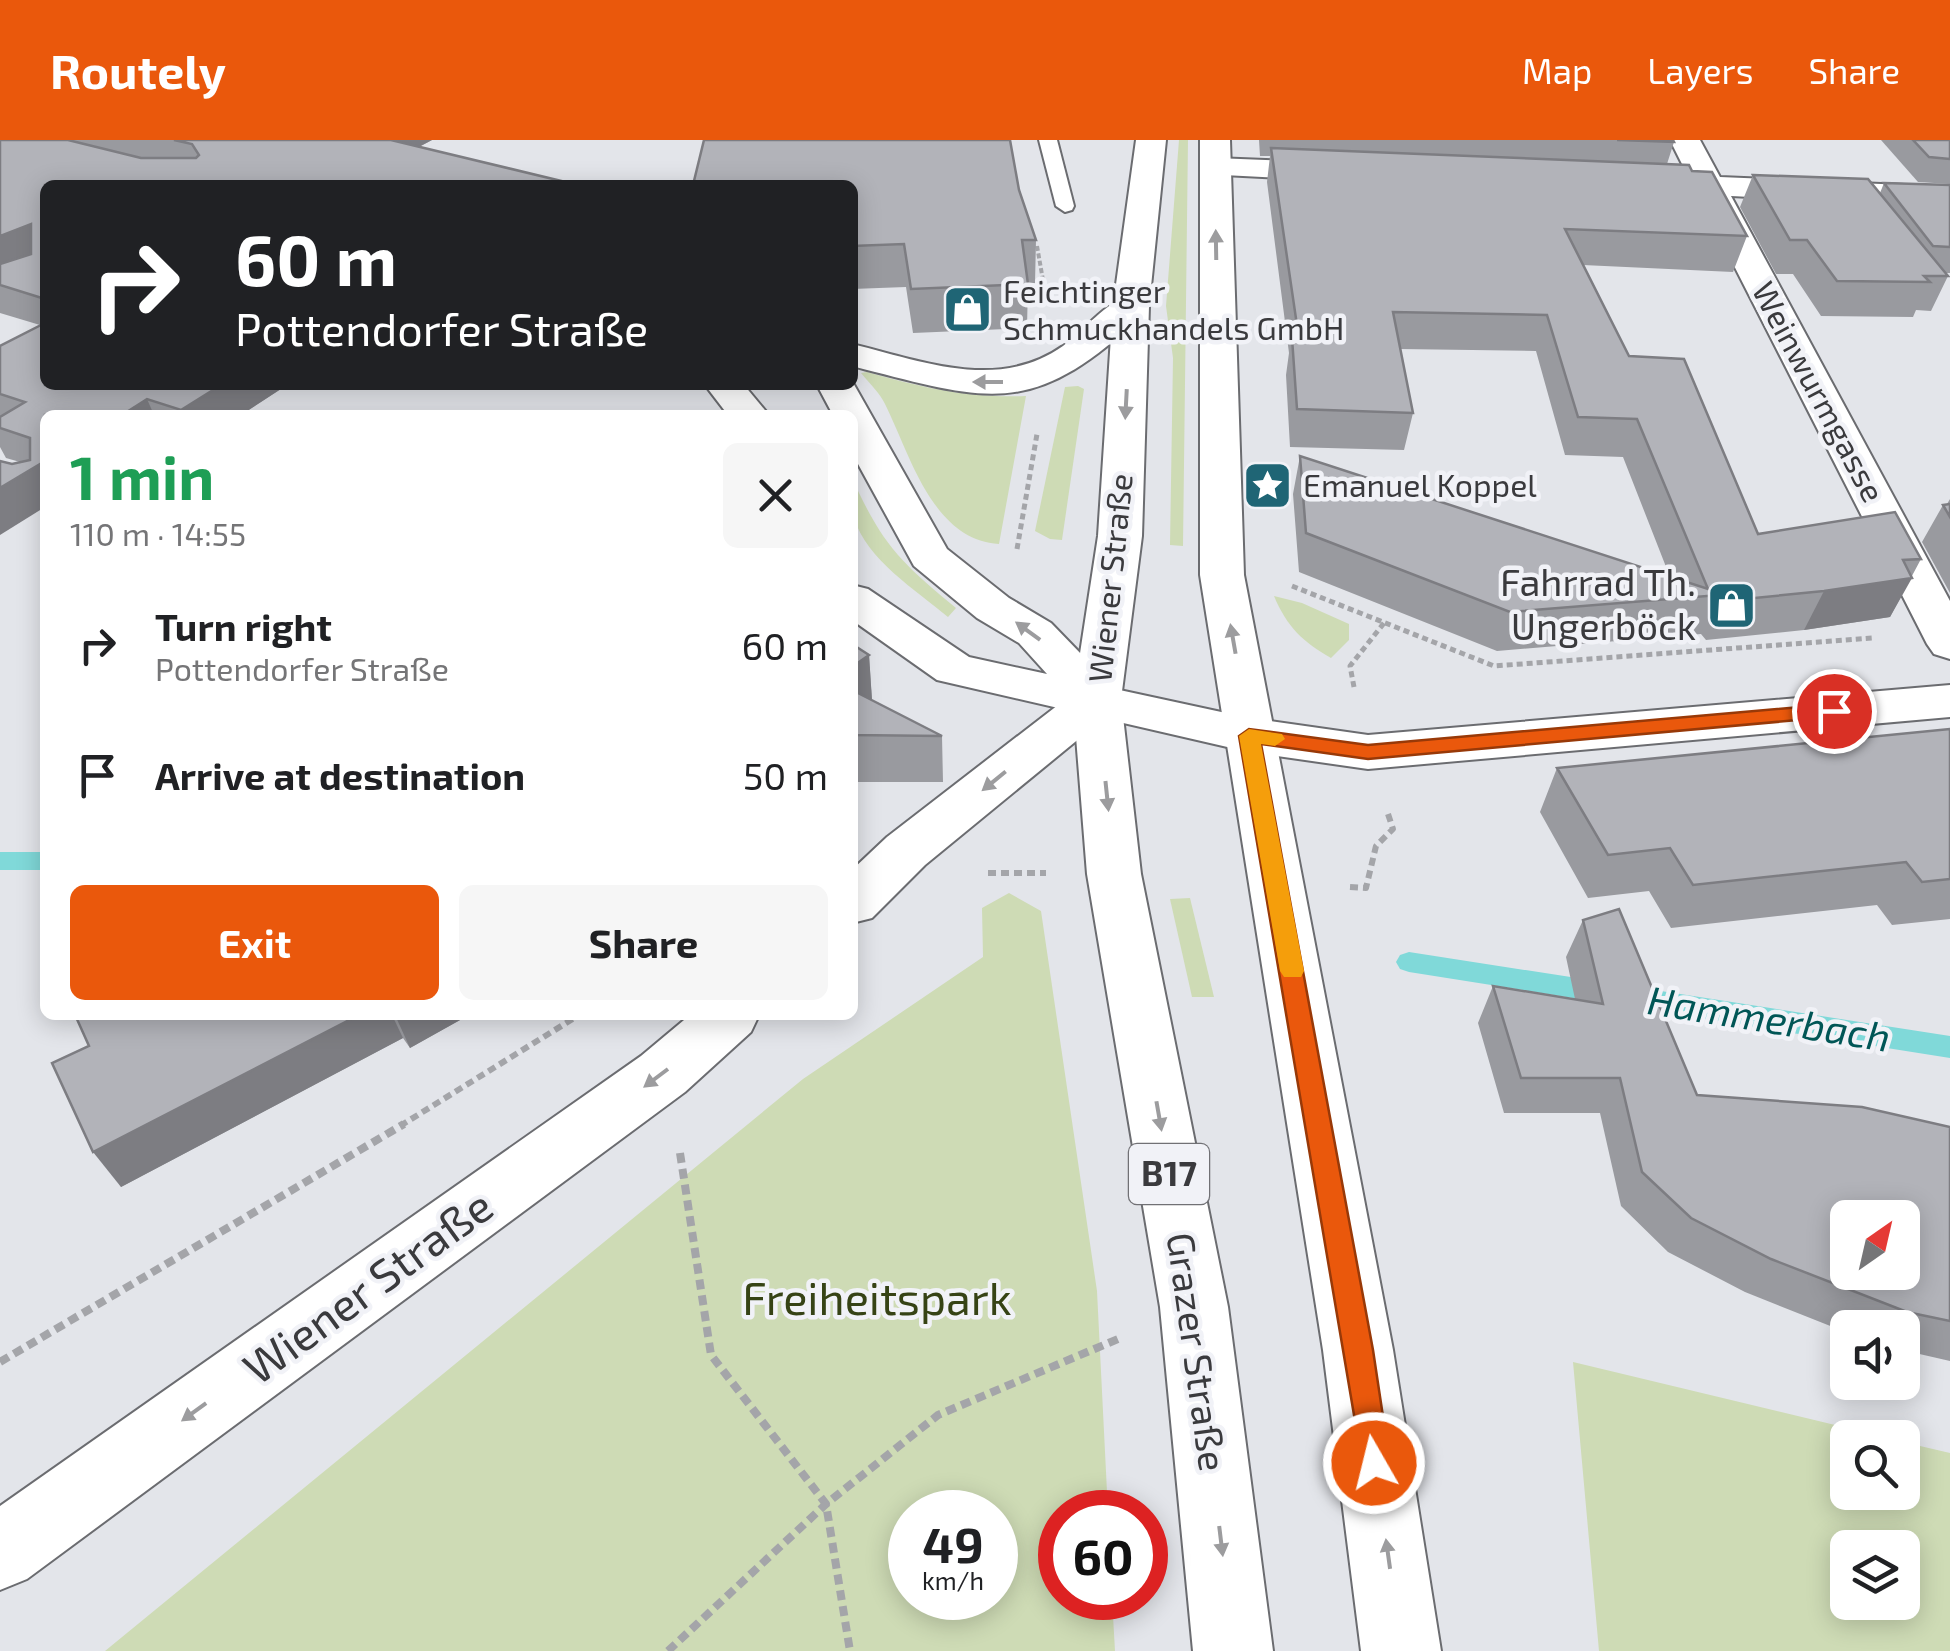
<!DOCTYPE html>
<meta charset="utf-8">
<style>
:root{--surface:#fff;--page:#f6f6f6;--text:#202124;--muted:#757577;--accent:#ea580c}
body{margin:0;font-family:"Exo 2",sans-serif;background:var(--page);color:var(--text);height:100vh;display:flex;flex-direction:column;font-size:38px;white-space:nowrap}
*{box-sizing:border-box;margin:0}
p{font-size:32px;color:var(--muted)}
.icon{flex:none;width:55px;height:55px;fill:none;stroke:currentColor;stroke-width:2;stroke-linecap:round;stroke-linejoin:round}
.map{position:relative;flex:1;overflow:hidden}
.sheet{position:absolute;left:40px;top:270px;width:818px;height:610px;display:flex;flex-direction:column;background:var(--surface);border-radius:15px;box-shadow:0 5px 25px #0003}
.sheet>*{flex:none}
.hud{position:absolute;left:40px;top:40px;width:818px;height:210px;border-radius:15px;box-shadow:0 5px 25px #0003;background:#202124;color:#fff;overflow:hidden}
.needle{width:65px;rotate:34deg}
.controls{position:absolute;left:1830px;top:1060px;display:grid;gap:20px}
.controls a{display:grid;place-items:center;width:90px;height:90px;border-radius:15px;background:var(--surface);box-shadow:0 5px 25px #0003;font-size:50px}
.speed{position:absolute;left:888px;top:1350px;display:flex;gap:20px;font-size:50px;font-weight:700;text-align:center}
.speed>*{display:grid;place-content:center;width:130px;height:130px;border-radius:50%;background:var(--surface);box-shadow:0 5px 25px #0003;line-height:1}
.speed small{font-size:25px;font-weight:400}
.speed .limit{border:15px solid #d22;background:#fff;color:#111}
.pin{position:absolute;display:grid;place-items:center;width:85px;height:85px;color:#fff;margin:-42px;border:5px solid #fff;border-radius:50%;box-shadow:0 2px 10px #0007}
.me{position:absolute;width:110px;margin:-55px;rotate:352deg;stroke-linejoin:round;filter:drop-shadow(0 0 8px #0008)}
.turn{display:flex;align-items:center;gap:35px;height:210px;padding:0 30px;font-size:45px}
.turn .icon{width:130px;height:130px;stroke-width:2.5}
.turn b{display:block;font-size:70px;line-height:85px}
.round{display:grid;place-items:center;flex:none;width:105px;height:105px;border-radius:15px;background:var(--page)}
.head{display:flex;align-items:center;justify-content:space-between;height:170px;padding:0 30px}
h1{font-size:60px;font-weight:700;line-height:75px;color:#1e9e55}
.action{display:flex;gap:20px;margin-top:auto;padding:20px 30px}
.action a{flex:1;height:115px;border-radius:15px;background:var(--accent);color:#fff;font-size:40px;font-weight:700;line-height:115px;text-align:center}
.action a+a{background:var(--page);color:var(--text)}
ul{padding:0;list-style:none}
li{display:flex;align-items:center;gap:30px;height:130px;padding:0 30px}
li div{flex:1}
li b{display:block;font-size:38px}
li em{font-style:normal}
header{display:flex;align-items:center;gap:60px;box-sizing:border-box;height:140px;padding:0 50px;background:var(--accent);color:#fff}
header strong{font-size:48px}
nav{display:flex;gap:55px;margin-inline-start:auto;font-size:35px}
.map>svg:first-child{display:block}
</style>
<header>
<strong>Routely</strong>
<nav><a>Map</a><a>Layers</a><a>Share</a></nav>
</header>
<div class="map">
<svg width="1950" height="1511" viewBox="0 0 1950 1511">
<rect width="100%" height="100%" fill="#e3e5ea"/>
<g fill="#cedbb5" fill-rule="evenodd">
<polygon points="1179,0 1188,0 1183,406 1170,405 1173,218 1166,166"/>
<path d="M867,232C924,248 966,258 1026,256L999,404C932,400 910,314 885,264C880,253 869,243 861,233Z"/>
<polygon points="1078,246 1084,249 1062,400 1050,399 1035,391 1065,247"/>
<path d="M852,338C882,404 900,422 956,468L948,477C916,450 867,420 854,378C850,366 852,350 852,338Z"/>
<path d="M1274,456L1302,463L1349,484V500L1331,518C1303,502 1287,487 1274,456Z"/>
<path d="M1009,753L1041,771L1097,1151L1108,1372H1060V1458H1112L1115,1511H105L803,939L983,817L982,768ZM910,1372H995V1458H910Z"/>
<polygon points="1190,758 1214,857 1192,857 1170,759"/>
<path d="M1573,1222L1885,1297L1848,1298V1352H1902L1903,1302L1950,1313V1511H1599ZM1848,1408H1902V1462H1848Z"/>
</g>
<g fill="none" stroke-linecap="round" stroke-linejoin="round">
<g fill="#80d9d9" fill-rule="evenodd">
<rect x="0" y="712" width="45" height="18"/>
<polygon points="1409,812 1950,896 1950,918 1409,832 1400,829 1396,822 1400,815"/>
</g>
<defs>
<polygon id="service" points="1039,0 1057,0 1074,66 1072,70 1065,72 1056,66"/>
<g id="minor">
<polygon points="1670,0 1700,0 1720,37 1950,47 1950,67 1731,56 1950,461 1950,519 1934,514 1927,504 1698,55 1632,50 1627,43 1632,36 1688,36"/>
<polygon points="1215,18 1342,23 1353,25 1358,32 1353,39 1342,41 1204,34 1200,27 1204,20"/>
<polygon points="1097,543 1114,548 1121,559 1114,570 925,725 872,778 852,783 852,730 887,697 1080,548"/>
<polygon points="690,875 759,875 751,892 685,952 27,1439 0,1450 0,1366 641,916"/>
</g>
<g id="secondary">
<path d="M1131,155L1144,158L1149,166L1144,174C1032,279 992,262 852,226V204C922,221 998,252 1063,206C1085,190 1105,162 1131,155Z"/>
<polygon points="852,241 947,409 1009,458 1051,483 1115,549 1249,578 1368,595 1950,545 1950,577 1368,629 1249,612 937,540 852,480 852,445 868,449 969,517 1047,534 1019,503 977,478 914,426 852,313 852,275 833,275 817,245 852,245"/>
<polygon points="705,245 744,245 769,275 728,275"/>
</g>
<g id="primary">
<polygon points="1136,0 1166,0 1149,166 1142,396 1121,559 1141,734 1228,1167 1273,1511 1193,1511 1160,1167 1087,734 1073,559 1098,396 1113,166"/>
<polygon points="1200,0 1230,0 1244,435 1393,1210 1441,1511 1361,1511 1323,1210 1200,435"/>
</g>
</defs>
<use href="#service" stroke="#6b6c70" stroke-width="4"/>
<use href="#minor" stroke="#6b6c70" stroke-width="4"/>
<use href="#secondary" stroke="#6b6c70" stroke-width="4"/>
<use href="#primary" stroke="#6b6c70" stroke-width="4"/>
<polyline stroke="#a4a5a9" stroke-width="4" stroke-dasharray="5 2.5" stroke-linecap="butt" points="1037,106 1047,163"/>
<g stroke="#a4a5a9" stroke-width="5" stroke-dasharray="6 4" stroke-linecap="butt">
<polyline points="1017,409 1037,294"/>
<polyline points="1292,446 1494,526 1873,498"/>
<polyline points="1354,547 1350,526 1384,483"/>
</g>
<g stroke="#a4a5a9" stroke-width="6" stroke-dasharray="8 5" stroke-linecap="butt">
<polyline points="988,733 1046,733"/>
<polyline points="1350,747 1366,748 1376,706 1393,689 1387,671"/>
<polyline points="400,986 579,875"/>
</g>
<g stroke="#a4a5a9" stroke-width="8" stroke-dasharray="10 6" stroke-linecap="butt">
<polyline points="680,1013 711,1215 826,1364 850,1511"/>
<polyline points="0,1222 404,984"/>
<polyline points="668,1511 826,1364 938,1275 1118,1199"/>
</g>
<use href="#service" fill="#fff" fill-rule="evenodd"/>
<use href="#minor" fill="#fff" fill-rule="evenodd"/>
<use href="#secondary" fill="#fff" fill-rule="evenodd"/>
<use href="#primary" fill="#fff" fill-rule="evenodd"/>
</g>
<g fill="#999a9f">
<polygon points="0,0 432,0 419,7 45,45 45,245 287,245 241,275 45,275 45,367 12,324 20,322 6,318 0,307 0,206 40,185 0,173"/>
<polygon points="1259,0 1673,0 1674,2 1667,24 1692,31 1747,96 1733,132 1583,125 1629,216 1758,394 1921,419 1890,477 1804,490 1706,500 1701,494 1497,511 1299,432 1293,354 1300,316 1670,437 1623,317 1565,315 1536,211 1400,209 1413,273 1404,310 1290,307 1286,235 1289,213 1267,42 1270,16 1260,16"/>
<polygon points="1881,0 1950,0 1950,44 1918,42"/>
<polygon points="1753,35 1880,53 1884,43 1950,45 1950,133 1946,133 1948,136 1931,171 1916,170 1913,177 1821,176 1793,134 1776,134 1740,67"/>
<polygon points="852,45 1019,50 1036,100 1035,143 1028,143 1027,188 913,193 906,147 852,149"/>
<polygon points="1950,359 1950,453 1922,402 1943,365 1947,364"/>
<polygon points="852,504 869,515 872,560 942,596 943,642 852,642"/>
<polygon points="1950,589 1950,779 1892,785 1877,765 1671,788 1649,751 1588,758 1540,672 1557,628"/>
<polygon points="1583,780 1697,955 1950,987 1950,1221 1902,1210 1902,1188 1848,1188 1848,1193 1745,1152 1668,1112 1621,1066 1600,973 1504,973 1478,883 1493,846 1575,859 1566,817"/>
<polygon points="81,875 469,875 410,908 403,898 121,1047"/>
</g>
<g fill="#7d7d82">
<polygon points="375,0 432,0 382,26"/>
<polygon points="31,84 45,113 0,134 0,96"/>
<polygon points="221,245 287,245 241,275 183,275 181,270"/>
<polygon points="147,259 154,275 122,275"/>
<polygon points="45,321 45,367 0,395 0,348"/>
<polygon points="1912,438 1890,477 1804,490 1824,451"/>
<polygon points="869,515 872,561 852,576 852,527"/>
<polygon points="359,875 392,875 403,898 121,1047 93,1012"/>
<polygon points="395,875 469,875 410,908"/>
</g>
<g fill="#b2b3b9" stroke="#7d7d82" stroke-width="2.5" fill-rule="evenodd">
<polygon points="0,0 68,0 141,18 196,18 199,15 192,4 174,0 391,0 578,45 45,45 45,159 0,145 0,124 31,114 31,84 0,96"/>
<polygon points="704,0 1010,0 1019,50 1036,100 1022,100 1028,144 911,149 904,104 852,106 852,45 693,45"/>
<polygon points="1617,0 1673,0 1674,2"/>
<polygon points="1913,0 1950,0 1950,19 1929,17"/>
<polygon points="1271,8 1689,25 1692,31 1712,32 1747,96 1565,89 1629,216 1684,219 1758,394 1895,372 1921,419 1903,420 1912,438 1824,451 1724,461 1719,455 1510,472 1306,393 1300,316 1708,449 1637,279 1578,277 1547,175 1393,172 1413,273 1297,269 1292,198 1299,199"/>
<polygon points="1753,35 1868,39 1948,136 1924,136 1930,142 1837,141 1807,100 1790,100"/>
<polygon points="1884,43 1950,45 1950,107 1933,106"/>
<polygon points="45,183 45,245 221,245 181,270 147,259 122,275 45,275 45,321 0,348 0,321 12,324 30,320 30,298 0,288 0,277 25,262 0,254 0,206"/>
<polygon points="1950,364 1950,377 1943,365"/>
<polygon points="852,504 869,515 852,527"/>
<polygon points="852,550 942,596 852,595"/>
<polygon points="1950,589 1950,739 1922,742 1906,722 1693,745 1670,708 1608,715 1557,628"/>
<path d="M1619,769L1697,955L1862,967L1950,987V1181L1907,1172L1771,1119L1691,1078L1642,1032L1620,938H1521L1493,846L1603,864L1583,780ZM1848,1078H1902V1132H1848Z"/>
<polygon points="81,875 359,875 93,1012 52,923 89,906 76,877"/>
</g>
<defs><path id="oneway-solid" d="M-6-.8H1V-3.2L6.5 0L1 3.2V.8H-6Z" transform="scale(2.5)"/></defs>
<g fill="#9c9c9e">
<use href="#oneway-solid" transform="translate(1216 105) rotate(-91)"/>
<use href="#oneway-solid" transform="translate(988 242) rotate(180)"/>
<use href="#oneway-solid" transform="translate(1126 264) rotate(93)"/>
<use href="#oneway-solid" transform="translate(1028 491) rotate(-144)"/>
<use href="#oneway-solid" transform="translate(1233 499) rotate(-100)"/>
<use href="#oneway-solid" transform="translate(994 641) rotate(141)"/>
<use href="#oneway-solid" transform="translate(1107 656) rotate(84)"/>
<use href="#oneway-solid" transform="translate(656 938) rotate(143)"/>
<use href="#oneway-solid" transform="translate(1159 976) rotate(80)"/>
<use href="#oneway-solid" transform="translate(194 1272) rotate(144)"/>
<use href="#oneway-solid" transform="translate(1221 1401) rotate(83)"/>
<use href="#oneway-solid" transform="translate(1388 1414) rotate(-98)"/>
</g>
<polygon fill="#ea580c" stroke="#983908" stroke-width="2.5" points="1834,564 1845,571 1842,576 1368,619 1261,604 1373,1210 1390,1323 1385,1334 1374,1338 1364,1334 1239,596 1249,589 1368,605"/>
<polygon fill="#f59e0b" points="1249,589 1282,594 1285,599 1275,606 1261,604 1304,831 1301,837 1284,837 1280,831 1239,596"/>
<defs>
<symbol id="shop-square" viewBox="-11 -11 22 22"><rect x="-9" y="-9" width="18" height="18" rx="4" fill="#1f6575" stroke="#f1f2f7"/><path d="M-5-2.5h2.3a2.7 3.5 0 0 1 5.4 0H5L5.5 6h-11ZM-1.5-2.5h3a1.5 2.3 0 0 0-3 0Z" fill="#fff"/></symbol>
<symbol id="sight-square" viewBox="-11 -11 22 22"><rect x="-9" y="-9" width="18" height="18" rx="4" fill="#1f6575" stroke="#f1f2f7"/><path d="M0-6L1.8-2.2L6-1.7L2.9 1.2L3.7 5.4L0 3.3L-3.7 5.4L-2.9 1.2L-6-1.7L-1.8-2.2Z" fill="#fff"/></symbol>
</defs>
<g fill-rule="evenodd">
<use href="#shop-square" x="940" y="142" width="55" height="55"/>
<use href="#sight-square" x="1240" y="318" width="55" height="55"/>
<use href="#shop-square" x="1704" y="438" width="55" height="55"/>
</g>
<g text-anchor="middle" stroke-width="9" stroke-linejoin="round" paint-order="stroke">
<g font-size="32" fill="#3a3a3d" stroke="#f1f2f7" text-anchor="start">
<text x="1003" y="163">Feichtinger<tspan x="1003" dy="37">Schmuckhandels GmbH</tspan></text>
<text x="1303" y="357">Emanuel Koppel</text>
</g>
<g font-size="32" fill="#3a3a3d" stroke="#f1f2f7">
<text transform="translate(1818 252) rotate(62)" y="11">Weinwurmgasse</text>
<text transform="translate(1111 438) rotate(-84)" y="11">Wiener Straße</text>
</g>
<rect fill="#f1f2f7" stroke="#717175" stroke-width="2.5" x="1129" y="1004" width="80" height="60" rx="8"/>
<g font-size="35" font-weight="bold" fill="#3a3a3d">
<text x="1169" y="1046">B17</text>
</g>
<g font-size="38" fill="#3a3a3d" stroke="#f1f2f7" text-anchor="end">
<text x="1696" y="456">Fahrrad Th.<tspan x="1696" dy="44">Ungerböck</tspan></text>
</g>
<g font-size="38" fill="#3a3a3d" stroke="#f1f2f7">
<text transform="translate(1196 1212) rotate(82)" y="13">Grazer Straße</text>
</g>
<g font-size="40" font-style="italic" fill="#015656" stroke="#f1f2f7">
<text transform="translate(1769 879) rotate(9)" y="14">Hammerbach</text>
</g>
<g font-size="45" fill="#3a3a3d" stroke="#f1f2f7">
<text transform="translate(368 1147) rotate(-36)" y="16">Wiener Straße</text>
</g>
<g font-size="45" fill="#364315" stroke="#f1f2f7">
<text x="877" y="1175">Freiheitspark</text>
</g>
</g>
</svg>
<div class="controls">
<a><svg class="needle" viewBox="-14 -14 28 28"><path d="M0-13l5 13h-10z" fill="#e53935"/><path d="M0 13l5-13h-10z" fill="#757577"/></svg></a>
<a><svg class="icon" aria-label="sound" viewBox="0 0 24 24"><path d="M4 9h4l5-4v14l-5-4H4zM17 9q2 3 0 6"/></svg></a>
<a><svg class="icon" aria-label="search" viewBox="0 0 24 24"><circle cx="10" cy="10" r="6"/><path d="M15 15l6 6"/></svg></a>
<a><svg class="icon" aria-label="layers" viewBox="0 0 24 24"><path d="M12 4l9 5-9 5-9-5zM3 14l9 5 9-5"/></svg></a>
</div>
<div class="speed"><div>49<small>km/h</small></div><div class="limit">60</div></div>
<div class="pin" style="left:1834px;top:571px;background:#d93025"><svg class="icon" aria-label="arrive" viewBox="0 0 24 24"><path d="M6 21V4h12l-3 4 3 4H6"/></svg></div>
<svg class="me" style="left:1374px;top:1323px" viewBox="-20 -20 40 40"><circle r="17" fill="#ea580c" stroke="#fff" stroke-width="3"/><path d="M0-11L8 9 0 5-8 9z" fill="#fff"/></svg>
<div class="hud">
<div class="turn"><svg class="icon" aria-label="right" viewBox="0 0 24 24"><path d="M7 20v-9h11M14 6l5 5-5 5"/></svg><div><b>60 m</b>Pottendorfer Straße</div></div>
</div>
<section class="sheet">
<div class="head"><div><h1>1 min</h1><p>110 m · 14:55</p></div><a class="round"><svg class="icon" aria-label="close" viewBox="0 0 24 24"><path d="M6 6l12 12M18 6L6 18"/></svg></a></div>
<ul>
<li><svg class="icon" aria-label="right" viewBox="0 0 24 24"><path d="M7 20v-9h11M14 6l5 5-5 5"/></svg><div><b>Turn right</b><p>Pottendorfer Straße</p></div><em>60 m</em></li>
<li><svg class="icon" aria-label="arrive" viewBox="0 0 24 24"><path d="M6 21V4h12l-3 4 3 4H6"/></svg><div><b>Arrive at destination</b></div><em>50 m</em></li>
</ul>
<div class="action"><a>Exit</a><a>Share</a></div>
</section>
</div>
